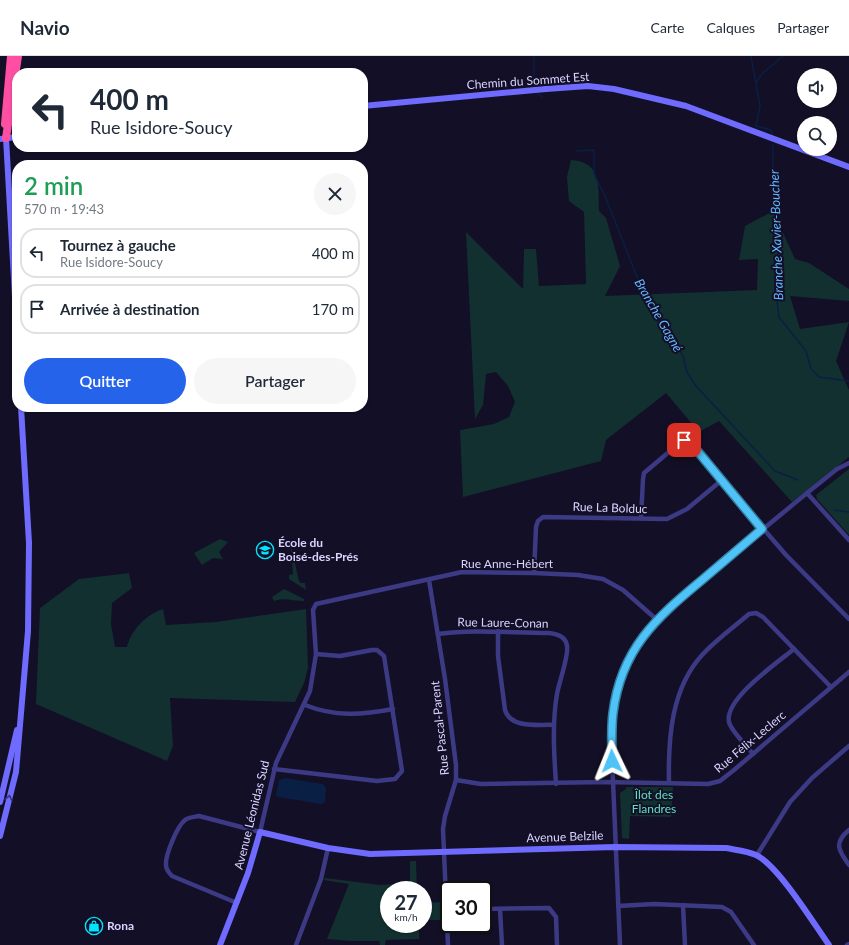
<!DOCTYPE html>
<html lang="fr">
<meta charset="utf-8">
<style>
:root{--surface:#fff;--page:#f6f6f7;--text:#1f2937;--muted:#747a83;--line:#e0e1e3;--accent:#2563eb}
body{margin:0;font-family:Lato,sans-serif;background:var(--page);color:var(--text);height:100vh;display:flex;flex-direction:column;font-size:15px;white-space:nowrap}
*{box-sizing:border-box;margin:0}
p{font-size:13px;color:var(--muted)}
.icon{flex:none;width:22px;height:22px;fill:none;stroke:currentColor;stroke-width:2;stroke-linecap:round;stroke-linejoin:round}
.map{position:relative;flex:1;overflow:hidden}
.details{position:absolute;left:12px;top:104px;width:356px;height:252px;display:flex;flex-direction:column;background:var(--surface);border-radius:16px;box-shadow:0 1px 3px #0004}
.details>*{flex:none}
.hud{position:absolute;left:12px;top:12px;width:356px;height:84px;border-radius:16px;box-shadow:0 1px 3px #0004;background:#fff;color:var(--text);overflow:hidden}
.fabs{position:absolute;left:797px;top:12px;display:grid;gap:8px}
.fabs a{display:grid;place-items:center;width:40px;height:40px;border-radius:50%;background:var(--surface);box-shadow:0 1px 3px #0004;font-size:20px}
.speed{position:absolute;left:380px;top:825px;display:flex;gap:8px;font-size:20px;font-weight:700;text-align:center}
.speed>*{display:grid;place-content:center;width:52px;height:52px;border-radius:50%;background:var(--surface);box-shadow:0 1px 3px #0004;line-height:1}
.speed small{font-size:10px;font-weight:400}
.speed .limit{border:2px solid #111;border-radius:6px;background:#fff;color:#111}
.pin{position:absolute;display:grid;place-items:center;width:34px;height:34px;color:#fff;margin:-17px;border-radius:8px;box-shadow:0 2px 6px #0006}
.me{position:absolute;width:44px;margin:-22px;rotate:358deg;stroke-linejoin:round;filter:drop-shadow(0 0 3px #0008)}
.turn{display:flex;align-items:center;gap:14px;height:84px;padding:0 12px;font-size:18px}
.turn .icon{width:52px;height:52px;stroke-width:2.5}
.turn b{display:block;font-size:28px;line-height:34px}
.round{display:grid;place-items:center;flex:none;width:42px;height:42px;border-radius:21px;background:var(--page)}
.headline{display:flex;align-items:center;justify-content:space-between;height:68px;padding:0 12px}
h1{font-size:24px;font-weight:600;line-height:30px;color:#1e9e55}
.cta{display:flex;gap:8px;margin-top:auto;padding:8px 12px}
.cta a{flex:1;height:46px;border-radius:24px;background:var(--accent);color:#fff;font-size:16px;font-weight:600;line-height:46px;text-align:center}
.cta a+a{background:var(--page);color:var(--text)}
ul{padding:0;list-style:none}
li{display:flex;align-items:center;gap:12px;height:50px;margin:0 8px 6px;padding:0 4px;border:2px solid var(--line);border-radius:16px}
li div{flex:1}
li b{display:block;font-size:15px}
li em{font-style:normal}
header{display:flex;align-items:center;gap:24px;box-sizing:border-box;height:56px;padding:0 20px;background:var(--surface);border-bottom:1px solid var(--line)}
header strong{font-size:19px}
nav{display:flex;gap:22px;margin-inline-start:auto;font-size:14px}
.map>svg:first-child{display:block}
</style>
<header>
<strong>Navio</strong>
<nav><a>Carte</a><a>Calques</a><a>Partager</a></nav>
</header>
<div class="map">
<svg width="849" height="889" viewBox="0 0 849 889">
<rect width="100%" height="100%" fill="#130f26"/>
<g fill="#12302f">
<path d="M571,104C603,106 598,131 599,155L606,162L620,210L605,240L757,234L758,203L739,204L745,170L773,155L795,203L809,207L849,233V245L790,240L800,273L849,266L836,305L849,334V401L792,446L719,365L699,376L666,337L606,384L601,405L463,441L460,374L494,368L509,361L515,346L508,330L496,316L486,318L483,349L475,363L466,176L523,233L524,193H536L539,230L586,228L584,156L569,145L567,121Z"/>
<polygon points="849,413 849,479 817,443 816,439"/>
<polygon points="220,483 228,486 219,496 223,503 213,502 202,509 194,497"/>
<polygon points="291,490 299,525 301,527 305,527 306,534 289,523 289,519 293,518 291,493 287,492"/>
<path d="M129,517L132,532L112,547L111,568L115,591H127C131,574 147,558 163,553L166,569L216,566L306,553L308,612L304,627L295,646L170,642L173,690L167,705L36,648L40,552L79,523Z"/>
<path d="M284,533L304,543V545C293,545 284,541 274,545L272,541Z"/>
<polygon points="626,731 673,731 671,761 630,760 629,783 622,782 620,737 626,733"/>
<polygon points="410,805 416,805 417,834 389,834 389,868 419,868 419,883 386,884 385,889 380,889 379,885 350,885 327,883 349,828 324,824 325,822 380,829 410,827"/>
<polygon points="441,846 442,864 423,864 423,847"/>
</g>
<polygon fill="#0a1f44" points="285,722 323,728 326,732 325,746 321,748 278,741 276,739 279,724"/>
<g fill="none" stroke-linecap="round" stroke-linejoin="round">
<g stroke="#0a1f44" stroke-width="1.5">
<polyline points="534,0 534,30"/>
<polyline points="751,0 760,50 756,70 771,74 772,78"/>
<polyline points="756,26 763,17 783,0"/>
<polyline points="538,38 542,41"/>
<polyline points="773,89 773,115 776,131 776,157 779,187 775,230 779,261 806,295 811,313 819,321 849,325"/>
<polyline points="576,95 594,94 594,118 605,140 639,226 655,257 683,300 687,316 696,330 775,415 798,424"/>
<polyline points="834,454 849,456"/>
</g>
<g stroke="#3d3a85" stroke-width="4.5">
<polyline points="807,437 849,484"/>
<polyline points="641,462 643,423 644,417 682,385 687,384 786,499 849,563"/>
<polyline points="534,517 536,471 538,465 543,461 667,463 687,453 722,424"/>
<polyline points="429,524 445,623 456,709 456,724 445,760 443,773 448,889"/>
<path d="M498,575V600L505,654C511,673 538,668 554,669"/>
<path d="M438,578C475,573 512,577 549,577C558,578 566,581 567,590C569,600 559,626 557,638C552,667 554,698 556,728"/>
<path d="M305,649C335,661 362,659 393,653"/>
<path d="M753,698C747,690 731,675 729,666C724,643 777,607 794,593"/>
<polyline points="274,713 377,725 395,723 402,715 384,600 377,594 372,594 340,600 316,598"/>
<polyline points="456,724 481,728 606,726 708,728 720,725 734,714 849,616"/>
<path d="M669,727C668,683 671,632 703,598C717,583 734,571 749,558L756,557L763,561L831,631"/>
<path d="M849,774C833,787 839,795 849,809"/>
<polyline points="757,799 790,746 812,722 849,690"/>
<path d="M237,847L172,820C169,817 166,814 166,809C165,800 177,770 185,764C189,761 194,761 199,760L260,776L276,707L310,635L316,598L313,554L316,548L462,516L534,517L578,519L603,523L623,534L656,563"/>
<polyline points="683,849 685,889"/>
<polyline points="618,850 654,848 722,851 731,856 754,889"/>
<polyline points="483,853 549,852 556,861 557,889"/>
<polyline points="500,853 502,889"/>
<polyline points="296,889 321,823 328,792"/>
<polyline points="620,889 611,678 616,640 623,618 633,596 656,563 677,544 807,437 837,413 849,407"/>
<polyline points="847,889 849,888"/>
</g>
<g stroke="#6f6bff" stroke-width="6">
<polyline points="363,50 546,33 588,30 614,33 686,50 849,111"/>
<polyline points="6,82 17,276"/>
<polyline points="0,83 17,81"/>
<polyline points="0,746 17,674"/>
<polyline points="0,780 16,716 28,575 29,487 21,351"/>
<path d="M220,889L248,817L260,776L328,792L370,798L615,791L726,792C736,794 747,795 756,799C778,809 814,868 829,889"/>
</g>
<g stroke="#ff4fa3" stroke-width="8">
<polyline points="5,68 11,0"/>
<polyline points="6,82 18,0"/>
</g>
</g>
<defs><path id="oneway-chevron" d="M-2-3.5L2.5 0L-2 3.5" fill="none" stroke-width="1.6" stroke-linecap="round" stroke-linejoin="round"/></defs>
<use stroke="#38347d" href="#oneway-chevron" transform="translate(9 742) rotate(-77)"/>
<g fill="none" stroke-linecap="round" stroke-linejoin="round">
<defs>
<path id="route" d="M612,705C612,689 611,673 613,657C621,593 656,562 702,524C722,507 742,490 762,473L690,386L684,384"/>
</defs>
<use href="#route" stroke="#337fa1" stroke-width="10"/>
<use href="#route" stroke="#4fc3f7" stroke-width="7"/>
</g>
<defs>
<symbol id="school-ring" viewBox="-11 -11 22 22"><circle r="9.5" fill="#130f26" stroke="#00e5ff" stroke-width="1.5"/><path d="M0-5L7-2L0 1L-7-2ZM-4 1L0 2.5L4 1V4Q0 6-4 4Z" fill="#00e5ff"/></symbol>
<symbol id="shop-ring" viewBox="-11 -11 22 22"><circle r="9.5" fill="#130f26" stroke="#00e5ff" stroke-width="1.5"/><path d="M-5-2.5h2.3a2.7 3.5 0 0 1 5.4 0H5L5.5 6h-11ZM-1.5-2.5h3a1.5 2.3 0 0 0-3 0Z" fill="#00e5ff"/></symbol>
</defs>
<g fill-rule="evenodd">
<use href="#school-ring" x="255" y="484" width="20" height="20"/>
<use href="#shop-ring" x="84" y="860" width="20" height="20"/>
</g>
<g text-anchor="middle" stroke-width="4" stroke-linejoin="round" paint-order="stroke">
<g font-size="12" fill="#d9d4ff" stroke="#130f26">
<text transform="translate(528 25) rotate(-4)" y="4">Chemin du Sommet Est</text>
<text transform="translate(610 452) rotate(2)" y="4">Rue La Bolduc</text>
<text x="507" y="512">Rue Anne-Hébert</text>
<text transform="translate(503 567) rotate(1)" y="4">Rue Laure-Conan</text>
<text transform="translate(440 672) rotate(-96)" y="4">Rue Pascal-Parent</text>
<text transform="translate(750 686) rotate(-40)" y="4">Rue Félix-Leclerc</text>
<text transform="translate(252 759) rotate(-76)" y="4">Avenue Léonidas Sud</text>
<text transform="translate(565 781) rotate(-2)" y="4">Avenue Belzile</text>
</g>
<g font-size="12" font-weight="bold" fill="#d9d4ff" stroke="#130f26" text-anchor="start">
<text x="278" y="491">École du<tspan x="278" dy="14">Boisé-des-Prés</tspan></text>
<text x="107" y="874">Rona</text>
</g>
<g font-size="12" fill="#5fe0c0" stroke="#130f26">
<text x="654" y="743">Îlot des<tspan x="654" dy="14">Flandres</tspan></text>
</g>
<g font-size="13" font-style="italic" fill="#62b6ff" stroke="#130f26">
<text transform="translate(776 179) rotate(-92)" y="5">Branche Xavier-Boucher</text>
<text transform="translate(659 259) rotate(60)" y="5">Branche Gagné</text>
</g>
</g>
</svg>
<div class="fabs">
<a><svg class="icon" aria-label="sound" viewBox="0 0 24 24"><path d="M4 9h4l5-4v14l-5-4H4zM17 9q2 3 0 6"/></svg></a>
<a><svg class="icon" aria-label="search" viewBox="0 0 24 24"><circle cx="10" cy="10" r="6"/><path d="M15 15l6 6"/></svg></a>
</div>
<div class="speed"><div>27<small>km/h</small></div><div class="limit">30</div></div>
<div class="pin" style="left:684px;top:384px;background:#d93025"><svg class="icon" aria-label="arrive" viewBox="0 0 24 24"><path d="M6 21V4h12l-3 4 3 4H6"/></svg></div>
<svg class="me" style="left:612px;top:705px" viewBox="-20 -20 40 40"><path d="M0-17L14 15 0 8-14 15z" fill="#4fc3f7" stroke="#fff" stroke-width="4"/></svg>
<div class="hud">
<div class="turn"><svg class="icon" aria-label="left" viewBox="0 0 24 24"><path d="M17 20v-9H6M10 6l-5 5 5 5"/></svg><div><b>400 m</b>Rue Isidore-Soucy</div></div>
</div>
<section class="details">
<div class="headline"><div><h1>2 min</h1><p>570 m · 19:43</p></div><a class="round"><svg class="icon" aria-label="close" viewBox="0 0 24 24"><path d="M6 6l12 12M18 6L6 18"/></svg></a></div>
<ul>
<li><svg class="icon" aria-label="left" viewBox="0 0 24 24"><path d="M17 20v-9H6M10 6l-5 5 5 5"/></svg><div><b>Tournez à gauche</b><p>Rue Isidore-Soucy</p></div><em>400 m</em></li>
<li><svg class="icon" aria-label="arrive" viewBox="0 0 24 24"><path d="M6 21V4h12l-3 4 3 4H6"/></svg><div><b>Arrivée à destination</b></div><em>170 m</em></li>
</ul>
<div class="cta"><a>Quitter</a><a>Partager</a></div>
</section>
</div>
